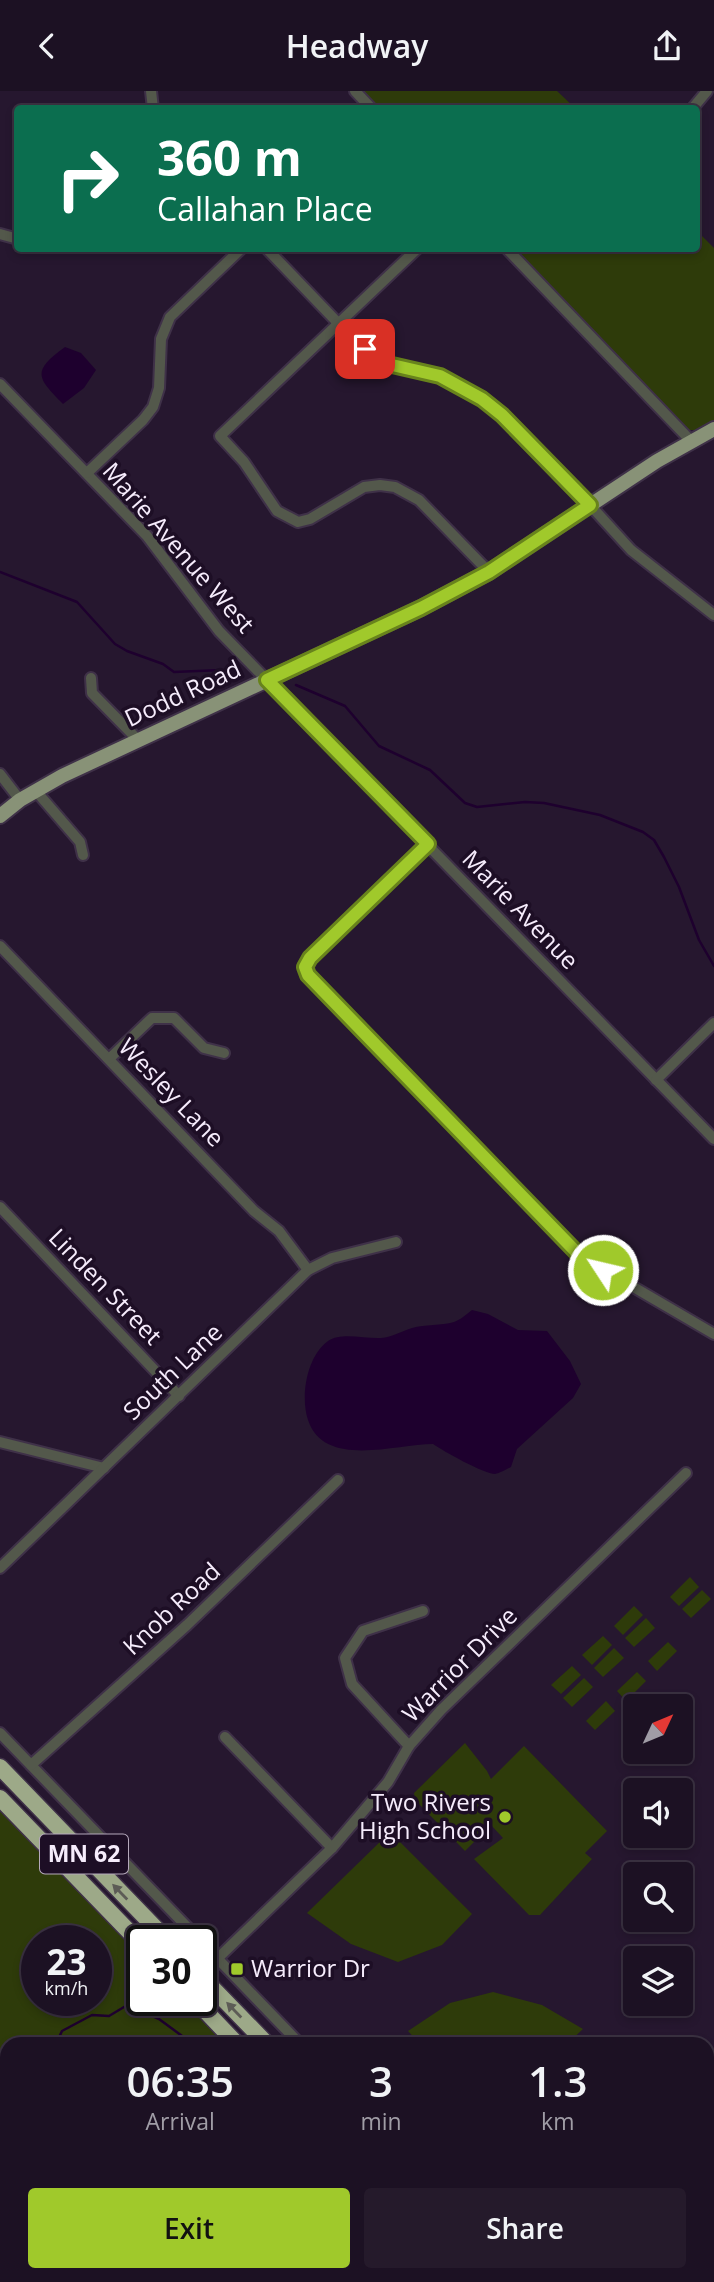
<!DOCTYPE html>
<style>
:root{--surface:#1c1123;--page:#251a2b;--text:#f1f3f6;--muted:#a09da6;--line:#3a3141;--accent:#a0c92b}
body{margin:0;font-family:"Open Sans",sans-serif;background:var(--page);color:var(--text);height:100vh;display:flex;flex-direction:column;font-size:26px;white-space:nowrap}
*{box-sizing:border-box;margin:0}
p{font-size:23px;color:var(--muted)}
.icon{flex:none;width:38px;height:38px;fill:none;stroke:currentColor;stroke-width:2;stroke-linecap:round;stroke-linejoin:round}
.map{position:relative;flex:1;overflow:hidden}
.drawer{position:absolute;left:0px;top:1946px;width:714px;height:245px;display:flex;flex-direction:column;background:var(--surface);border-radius:21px 21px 0 0;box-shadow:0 4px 10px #0003,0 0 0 2px var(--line)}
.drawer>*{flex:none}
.top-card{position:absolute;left:14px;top:14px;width:686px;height:147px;border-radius:7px;box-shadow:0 4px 10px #0003,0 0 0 2px var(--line);background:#0b6e4f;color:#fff;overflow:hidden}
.needle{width:46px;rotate:46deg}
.tools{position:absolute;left:623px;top:1603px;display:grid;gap:14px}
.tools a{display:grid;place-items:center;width:70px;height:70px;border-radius:7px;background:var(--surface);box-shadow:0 4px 10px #0003,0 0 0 2px var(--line);font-size:35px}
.speed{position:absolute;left:21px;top:1834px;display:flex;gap:14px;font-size:35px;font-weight:700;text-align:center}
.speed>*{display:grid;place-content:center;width:91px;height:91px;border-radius:50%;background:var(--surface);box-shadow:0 4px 10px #0003,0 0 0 2px var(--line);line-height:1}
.speed small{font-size:18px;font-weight:400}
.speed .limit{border:4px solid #111;border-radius:10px;background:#fff;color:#111}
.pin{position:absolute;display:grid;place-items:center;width:60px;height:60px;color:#fff;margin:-30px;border-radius:14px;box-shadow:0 4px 10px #0006}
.me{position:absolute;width:77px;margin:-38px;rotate:305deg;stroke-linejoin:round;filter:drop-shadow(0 0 5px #0008)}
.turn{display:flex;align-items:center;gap:24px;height:147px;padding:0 28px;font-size:32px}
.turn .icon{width:91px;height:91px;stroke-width:2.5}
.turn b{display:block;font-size:49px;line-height:60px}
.eta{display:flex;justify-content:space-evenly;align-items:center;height:119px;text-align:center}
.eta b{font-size:42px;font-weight:600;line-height:49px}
.button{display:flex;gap:14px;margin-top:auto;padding:14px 28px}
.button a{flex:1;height:80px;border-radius:7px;background:var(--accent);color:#111;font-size:28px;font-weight:600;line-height:80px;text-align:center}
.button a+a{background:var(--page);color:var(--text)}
header{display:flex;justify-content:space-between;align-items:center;height:91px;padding:0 28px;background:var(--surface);font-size:32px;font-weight:600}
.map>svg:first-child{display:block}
</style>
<header><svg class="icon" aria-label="back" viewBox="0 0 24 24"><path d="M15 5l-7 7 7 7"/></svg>Headway<svg class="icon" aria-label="share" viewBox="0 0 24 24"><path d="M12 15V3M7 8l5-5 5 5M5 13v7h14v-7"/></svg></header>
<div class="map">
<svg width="714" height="2191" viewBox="0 0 714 2191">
<rect width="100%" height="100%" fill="#26172f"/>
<g fill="#2e3b0a" fill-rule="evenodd">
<polygon points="361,0 557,0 575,17 378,17"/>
<polygon points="697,140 714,157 714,331 697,339 689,339 513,158 696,158"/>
<polygon points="690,1486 699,1496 679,1515 670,1506"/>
<polygon points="702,1499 711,1508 691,1527 682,1518"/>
<polygon points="634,1515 643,1524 623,1544 614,1535"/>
<polygon points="646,1527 655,1537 634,1556 625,1547"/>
<polygon points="603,1545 612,1554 592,1574 582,1564"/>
<polygon points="668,1551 677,1560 657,1580 648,1570"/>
<polygon points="614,1557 624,1567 603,1586 594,1577"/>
<polygon points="572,1575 581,1584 561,1603 551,1594"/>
<polygon points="637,1581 646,1590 626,1610 617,1600"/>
<polygon points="584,1587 593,1596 572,1616 563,1607"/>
<polygon points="606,1610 615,1620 595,1639 586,1630"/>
<polygon points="465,1652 487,1680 491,1688 524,1655 607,1740 585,1762 592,1768 540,1824 529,1824 474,1768 503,1747 491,1734 465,1760 415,1709 414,1702"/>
<path d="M0,1718L142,1866V1909H183L225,1953H7V2184H110L103,2191H0ZM37,1850H96V1909H37Z"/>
<polygon points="395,1746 472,1823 442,1854 398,1871 351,1853 307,1822 384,1747"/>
<polygon points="493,1901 542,1914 583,1938 567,1953 420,1953 408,1940 450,1912"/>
</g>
<g fill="#1e002e">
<path d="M65,256L81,262L96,279L84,297L63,313C36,286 32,280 65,256Z"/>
<path d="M472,1219L488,1223L518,1239L547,1240L570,1270L581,1293L573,1307L517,1358L511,1376C507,1378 500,1382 495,1383C484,1383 443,1360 433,1353C396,1353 324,1378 308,1329C300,1305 307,1265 328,1250C341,1241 366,1248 381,1247C392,1246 402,1240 412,1237C425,1233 441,1235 454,1231C460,1229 467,1223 472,1219Z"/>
</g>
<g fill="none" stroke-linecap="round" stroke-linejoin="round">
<g stroke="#1e002e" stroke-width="2.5">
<polyline points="0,481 77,511 115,553 127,560 163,573 174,581 221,579"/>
<polyline points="296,594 345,615 379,655 430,679 465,712 477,716 525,711 544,712 600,724 643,741 654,749 664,766 679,796 699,849 714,875"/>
<polyline points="56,1953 62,1940 92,1924 109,1925 124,1916 131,1915 159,1928 193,1953"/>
<polyline points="0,2058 7,2062"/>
</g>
<defs>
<g id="minor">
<polyline points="151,0 153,18"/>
<polyline points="355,0 372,18"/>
<polyline points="692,18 707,0"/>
<polyline points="0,143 18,148"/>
<polyline points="267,158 338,232 379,271 440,285 483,308 502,325 590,414 631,459 714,524"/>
<polyline points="417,158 220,345 244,371 277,420 298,431 310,428 364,396 380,394 395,396 419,409 489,481"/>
<polyline points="507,158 691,350"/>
<polyline points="0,293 147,445 219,540 714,1048"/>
<polyline points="87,382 143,329 153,316 159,297 161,248 170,226 241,158"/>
<polyline points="91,587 92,602 138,649"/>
<polyline points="0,683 20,709"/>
<polyline points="36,700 80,751 83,764"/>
<polyline points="428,753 310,867 305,876 308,884 582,1166 714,1243"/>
<polyline points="0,855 254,1120 279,1140 308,1179"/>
<polyline points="109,968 152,927 174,927 204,957 224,962"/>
<polyline points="656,989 714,932"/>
<polyline points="0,1116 179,1305"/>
<polyline points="0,1351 104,1377"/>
<polyline points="0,1477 308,1179 332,1167 396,1151"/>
<polyline points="0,1642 300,1953"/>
<polyline points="225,1646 332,1757"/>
<polyline points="409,1655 352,1593 345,1567 363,1540 423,1520"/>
<polyline points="31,1674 187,1534 338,1389"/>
<polyline points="218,1867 332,1757 388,1691 409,1655 441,1619 686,1382"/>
<polyline points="707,2024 714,2017"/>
<polyline points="364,2184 366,2191"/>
<polyline points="682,2184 689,2191"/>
<polyline points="529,2191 537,2184"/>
</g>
<polyline id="major" points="0,725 20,709 62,685 421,517 489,481 657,370 714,338"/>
<g id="highway">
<polyline points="0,1676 168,1850"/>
<polyline points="0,1707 142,1854"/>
<polyline points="201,1885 267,1953"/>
<polyline points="195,1909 237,1953"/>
<polyline points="459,2184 465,2191"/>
<polyline points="491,2184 497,2191"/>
</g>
</defs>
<use href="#minor" stroke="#3f3148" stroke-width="14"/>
<use href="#major" stroke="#3f3148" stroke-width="18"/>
<use href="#highway" stroke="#3f3148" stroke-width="19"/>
<use href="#minor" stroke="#53584b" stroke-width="10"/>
<use href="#major" stroke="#889277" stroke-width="14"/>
<use href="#highway" stroke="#9da988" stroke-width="16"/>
</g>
<defs><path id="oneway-solid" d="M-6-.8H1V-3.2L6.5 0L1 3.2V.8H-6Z" transform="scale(1.75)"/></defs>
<g fill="#5d5c56">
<use href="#oneway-solid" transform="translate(120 1801) rotate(-134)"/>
<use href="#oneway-solid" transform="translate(234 1919) rotate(-134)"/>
</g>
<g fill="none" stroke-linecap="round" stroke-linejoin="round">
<defs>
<polyline id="route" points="365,258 379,271 440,285 482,308 502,324 590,414 489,481 421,517 267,589 428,753 310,867 305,876 308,884 582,1167 603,1179"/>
</defs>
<use href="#route" stroke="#68831c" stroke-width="18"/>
<use href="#route" stroke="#a0c92b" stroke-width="12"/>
</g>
<g fill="#a0c92b" stroke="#1d0e25" stroke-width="2.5">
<circle cx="505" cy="1726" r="7"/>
<rect x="230" y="1871" width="14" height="14" rx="3.5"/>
</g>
<g text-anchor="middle" stroke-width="7" stroke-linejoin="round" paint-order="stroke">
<rect fill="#1d0e25" stroke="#b5a9bc" stroke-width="2" x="40" y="1743.5" width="88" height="39" rx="5"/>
<g font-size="23" font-weight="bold" fill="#f6ecfc">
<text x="84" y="1771">MN 62</text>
</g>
<g font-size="24" fill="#f6ecfc" stroke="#1d0e25">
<text transform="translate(178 457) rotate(49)" y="8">Marie Avenue West</text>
<text transform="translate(183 603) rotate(-25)" y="8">Dodd Road</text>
<text transform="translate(520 819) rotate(46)" y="8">Marie Avenue</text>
<text transform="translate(171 1002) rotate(46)" y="8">Wesley Lane</text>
<text transform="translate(105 1196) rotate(46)" y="8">Linden Street</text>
<text transform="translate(173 1281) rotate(-44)" y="8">South Lane</text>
<text transform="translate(172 1518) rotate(-43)" y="8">Knob Road</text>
<text transform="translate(460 1574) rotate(-45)" y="8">Warrior Drive</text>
</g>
<g font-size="24" fill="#f6ecfc" stroke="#1d0e25" text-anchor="end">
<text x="491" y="1720">Two Rivers<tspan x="491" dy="28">High School</tspan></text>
<text x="251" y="1886" text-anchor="start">Warrior Dr</text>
</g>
</g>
</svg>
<div class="tools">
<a><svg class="needle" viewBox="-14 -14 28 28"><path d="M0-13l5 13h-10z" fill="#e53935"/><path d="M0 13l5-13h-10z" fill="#a09da6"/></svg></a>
<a><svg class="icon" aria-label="sound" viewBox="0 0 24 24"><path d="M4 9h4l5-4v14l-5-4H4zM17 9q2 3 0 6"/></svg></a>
<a><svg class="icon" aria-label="search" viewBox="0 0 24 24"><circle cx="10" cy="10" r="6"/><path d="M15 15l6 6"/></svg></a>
<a><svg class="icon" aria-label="layers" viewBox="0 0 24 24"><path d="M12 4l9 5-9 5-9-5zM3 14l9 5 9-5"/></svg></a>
</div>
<div class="speed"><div>23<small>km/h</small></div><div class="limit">30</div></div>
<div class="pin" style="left:365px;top:258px;background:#d93025"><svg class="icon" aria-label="arrive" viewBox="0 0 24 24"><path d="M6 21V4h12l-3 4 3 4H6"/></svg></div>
<svg class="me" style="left:603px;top:1179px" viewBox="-20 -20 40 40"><circle r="17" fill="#a0c92b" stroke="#fff" stroke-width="3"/><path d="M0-11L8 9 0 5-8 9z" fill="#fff"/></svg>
<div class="top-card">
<div class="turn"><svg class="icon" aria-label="right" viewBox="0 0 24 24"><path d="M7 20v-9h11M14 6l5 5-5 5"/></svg><div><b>360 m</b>Callahan Place</div></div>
</div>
<section class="drawer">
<div class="eta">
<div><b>06:35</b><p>Arrival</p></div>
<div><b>3</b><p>min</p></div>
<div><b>1.3</b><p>km</p></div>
</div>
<div class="button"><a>Exit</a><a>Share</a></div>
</section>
</div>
